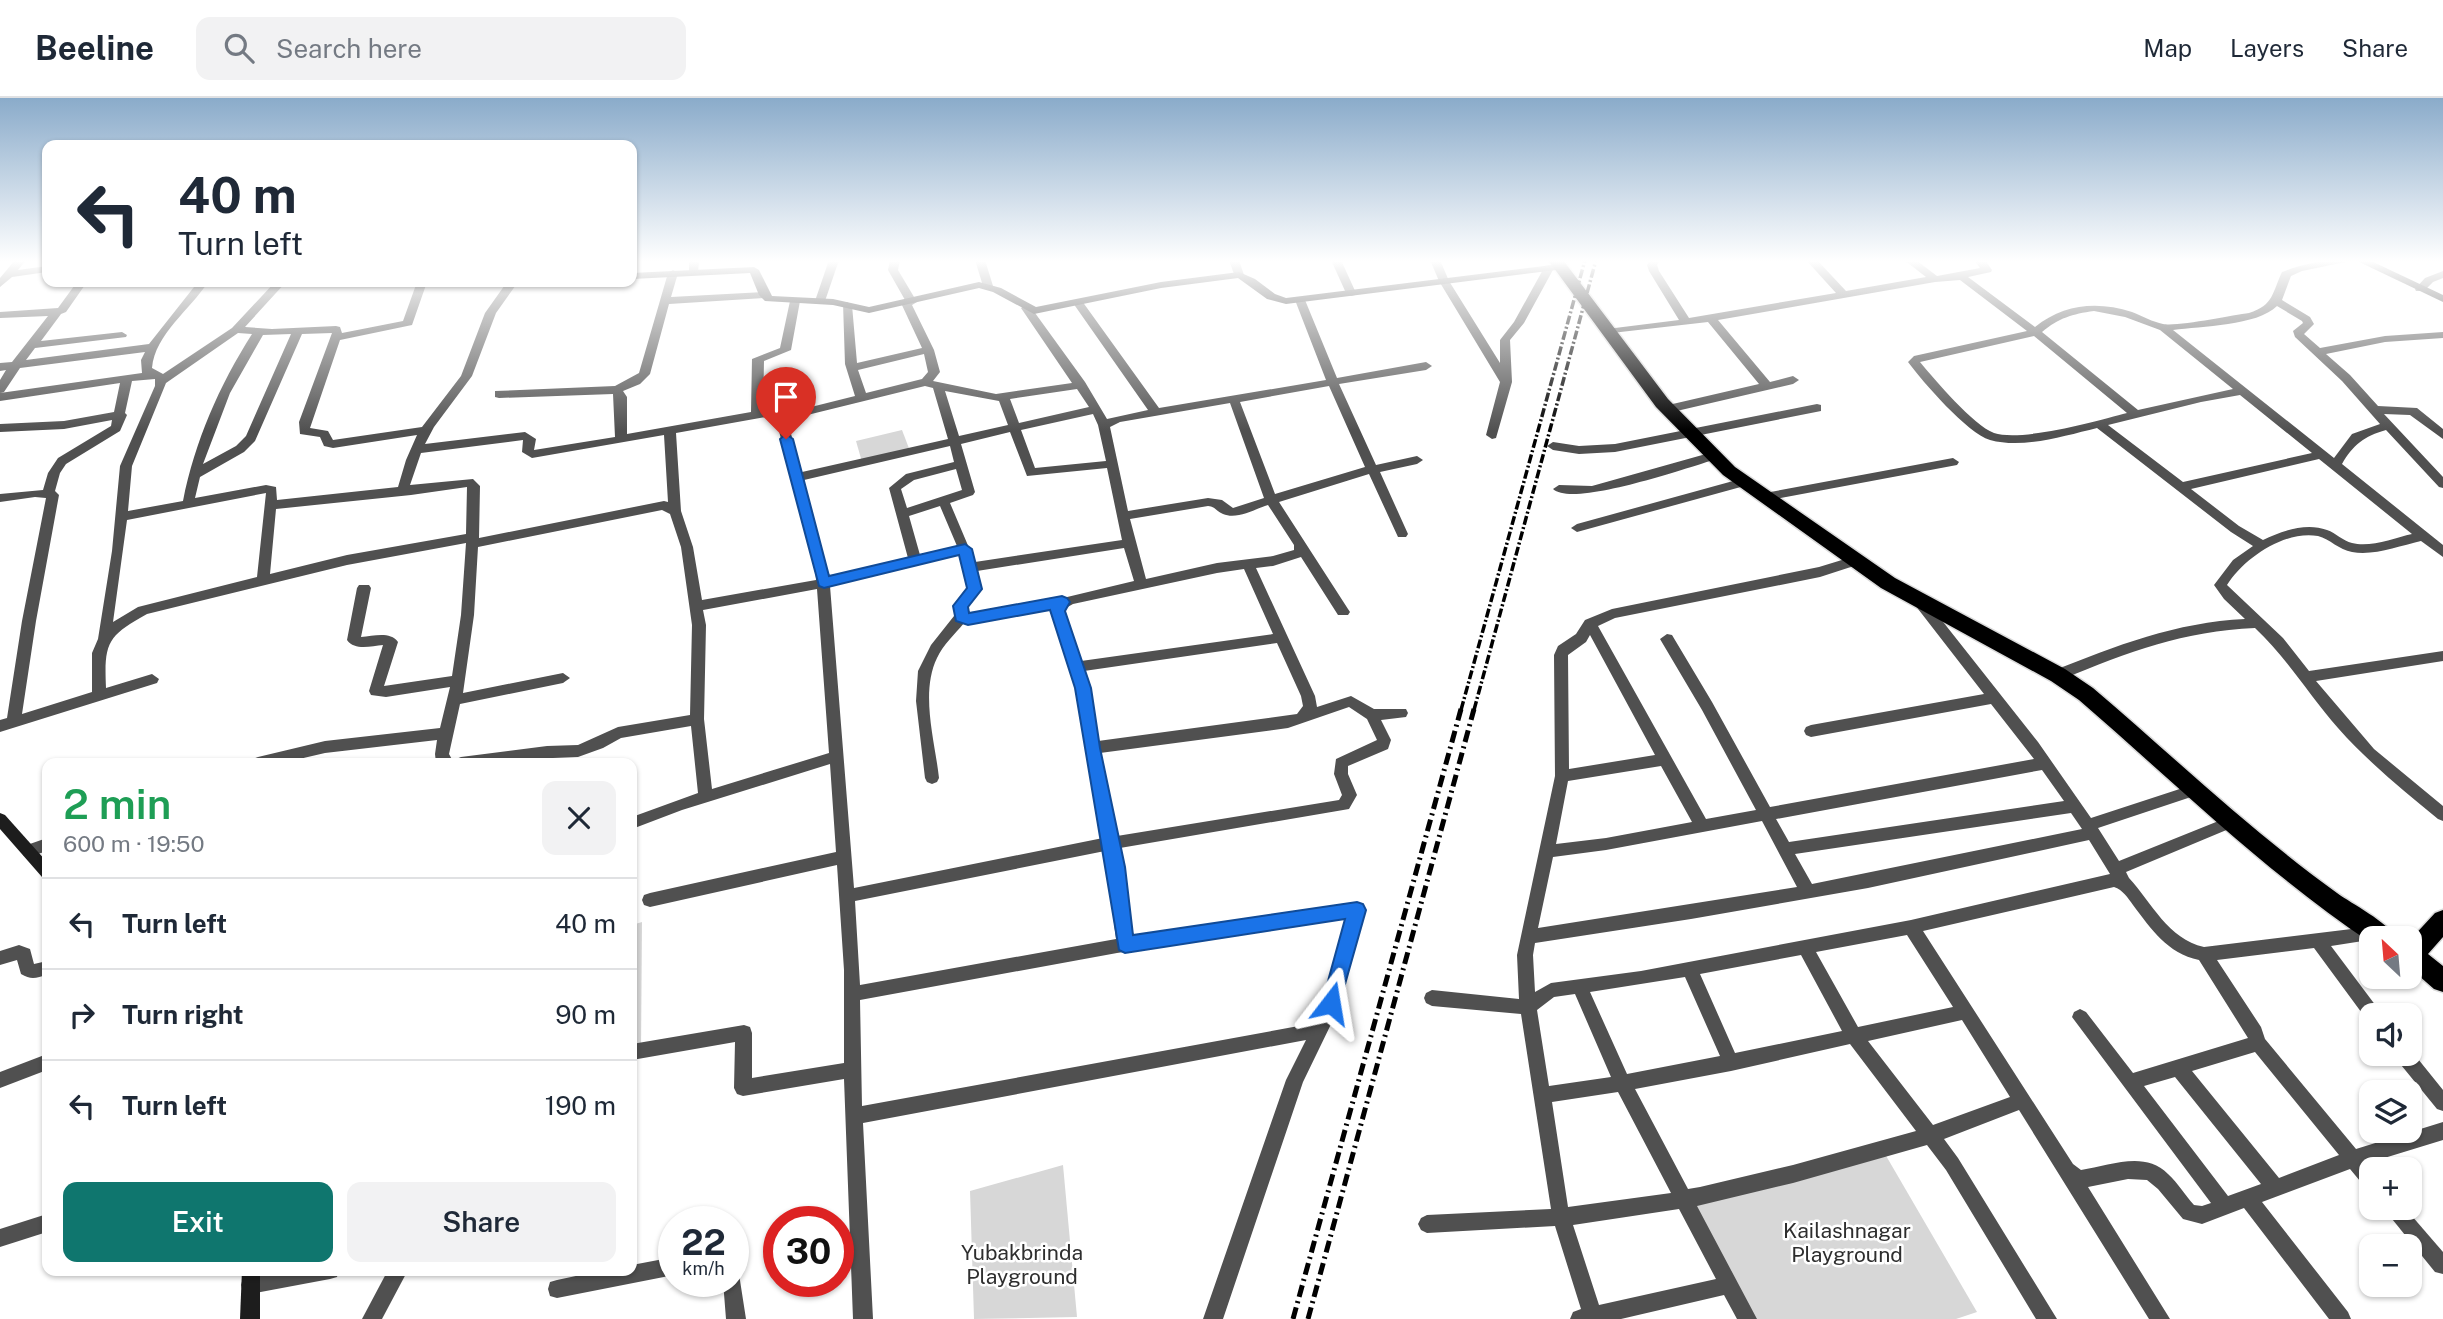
<!DOCTYPE html>
<meta charset="utf-8">
<style>
:root{--surface:#fff;--page:#f2f2f3;--text:#1f2937;--muted:#747a83;--line:#e0e1e3;--accent:#0f766e}
body{margin:0;font-family:"Public Sans",sans-serif;background:var(--page);color:var(--text);height:100vh;display:flex;flex-direction:column;font-size:26px;white-space:nowrap}
*{box-sizing:border-box;margin:0}
p{font-size:23px;color:var(--muted)}
.icon{flex:none;width:38px;height:38px;fill:none;stroke:currentColor;stroke-width:2;stroke-linecap:round;stroke-linejoin:round}
.map{position:relative;flex:1;overflow:hidden}
.side{position:absolute;left:42px;top:660px;width:595px;height:518px;display:flex;flex-direction:column;background:var(--surface);border-radius:14px;box-shadow:0 2px 5px #0004}
.side>*{flex:none}
.guide{position:absolute;left:42px;top:42px;width:595px;height:147px;border-radius:14px;box-shadow:0 2px 5px #0004;background:#fff;color:var(--text);overflow:hidden}
.needle{width:46px;rotate:334deg}
.tools{position:absolute;left:2359px;top:828px;display:grid;gap:14px}
.tools a{display:grid;place-items:center;width:63px;height:63px;border-radius:14px;background:var(--surface);box-shadow:0 2px 5px #0004;font-size:35px}
.speed{position:absolute;left:658px;top:1108px;display:flex;gap:14px;font-size:35px;font-weight:700;text-align:center}
.speed>*{display:grid;place-content:center;width:91px;height:91px;border-radius:50%;background:var(--surface);box-shadow:0 2px 5px #0004;line-height:1}
.speed small{font-size:18px;font-weight:400}
.speed .limit{border:10px solid #d22;background:#fff;color:#111}
.pin{position:absolute;display:grid;place-items:center;width:60px;height:60px;color:#fff;margin:-72px -30px;border-radius:50% 50% 50% 0;rotate:-45deg;box-shadow:0 0 7px #0007}
.pin .icon{rotate:45deg}
.me{position:absolute;width:77px;margin:-38px;rotate:14deg;stroke-linejoin:round;filter:drop-shadow(0 0 5px #0008)}
.turn{display:flex;align-items:center;gap:24px;height:147px;padding:0 21px;font-size:32px}
.turn .icon{width:91px;height:91px;stroke-width:2.5}
.turn b{display:block;font-size:49px;line-height:60px}
.round{display:grid;place-items:center;flex:none;width:74px;height:74px;border-radius:14px;background:var(--page)}
.head{display:flex;align-items:center;justify-content:space-between;height:119px;padding:0 21px}
h1{font-size:42px;font-weight:600;line-height:52px;color:#1e9e55}
.primary-button{display:flex;gap:14px;margin-top:auto;padding:14px 21px}
.primary-button a{flex:1;height:80px;border-radius:14px;background:var(--accent);color:#fff;font-size:28px;font-weight:600;line-height:80px;text-align:center}
.primary-button a+a{background:var(--page);color:var(--text)}
ul{padding:0;list-style:none}
li{display:flex;align-items:center;gap:21px;height:91px;padding:0 21px;border-top:2px solid var(--line)}
li div{flex:1}
li b{display:block;font-size:26px}
li em{font-style:normal}
header{display:flex;align-items:center;gap:42px;box-sizing:border-box;height:98px;padding:0 35px;background:var(--surface);border-bottom:2px solid var(--line)}
header strong{font-size:33px}
nav{display:flex;gap:38px;margin-inline-start:auto;font-size:24px}
.search{width:490px;height:63px;background:var(--page);display:flex;align-items:center;gap:18px;box-sizing:border-box;padding:0 24px;border-radius:14px;color:var(--muted);font-size:26px}
.map>svg:first-child{display:block}
</style>
<header>
<strong>Beeline</strong>
<div class="search"><svg class="icon" aria-label="search" viewBox="0 0 24 24"><circle cx="10" cy="10" r="6"/><path d="M15 15l6 6"/></svg>Search here</div>
<nav><a>Map</a><a>Layers</a><a>Share</a></nav>
</header>
<div class="map">
<svg width="2443" height="1221" viewBox="0 0 2443 1221">
<rect width="100%" height="100%" fill="#fff"/>
<g fill="#d7d7d7">
<polygon points="902,332 910,353 862,364 856,343"/>
<polygon points="642,824 641,950 632,951 632,827"/>
<polygon points="1885,1056 1977,1214 1956,1221 1755,1221 1695,1107"/>
<polygon points="1063,1067 1077,1219 974,1221 970,1093"/>
</g>
<g fill="none" stroke-linecap="round" stroke-linejoin="round">
<defs>
<g id="highway">
<path d="M1548,162H1563L1668,301L1735,369L1895,480L2065,571L2093,590C2174,659 2251,733 2337,795C2352,806 2388,824 2396,840H2371V845C2265,774 2175,685 2079,602L2051,583L1881,490L1723,377L1656,309Z"/>
<polygon points="2443,812 2443,839 2428,856 2443,868 2443,894 2434,891 2410,870 2410,842 2435,815"/>
</g>
</defs>
<use href="#highway" stroke="#dbdbdb" stroke-width="3"/>
<g fill="#505050" fill-rule="evenodd">
<polygon points="15,162 26,162 18,172 47,168 47,174 12,179 0,189 0,180"/>
<polygon points="689,162 699,162 698,175 694,176 689,173"/>
<polygon points="829,162 839,162 825,203 820,206 815,203"/>
<path d="M890,162H900L898,172L917,204L912,207L934,252L940,274L933,283L996,296L1072,285L1021,210L1026,207L1030,208L1085,284L1107,321L1148,312L1073,205L1074,203H1082L1159,310L1326,282L1295,202L1300,199L1305,202L1337,280L1426,264L1432,268L1426,272L1339,286L1376,367L1417,358L1423,362L1417,366L1380,374L1408,436L1406,439H1398L1369,376L1279,404L1348,511L1350,514L1348,517H1338L1301,459L1273,468L1256,470L1315,598L1317,609L1351,598L1374,611H1406L1408,615L1406,619L1381,622L1391,642L1388,651L1348,668V676L1357,697L1349,711L1120,750L1132,839L1357,805L1363,807L1365,812L1334,920L1303,984L1223,1221H1203L1286,982L1306,942L863,1025L873,1221H853L844,981L743,998L737,996L734,990L735,944L632,962V946L744,927L750,929L752,935V980L844,965V872L837,767L650,809L644,807L642,802L644,797L650,795L836,754L830,666L682,712L632,731V719L698,695L691,628L621,640L603,650L578,659L553,660L552,665H538L539,661L507,665H436L435,656L437,642L325,655L282,665H251L253,661L258,659L325,643L440,630L450,589L386,599L371,597L369,593L383,547C371,548 355,553 347,542L357,490L359,487H369L371,490L361,539C374,538 390,533 398,544L384,588L452,578L461,517L466,445L347,467L147,516C107,538 104,545 106,590L152,576L159,581L157,585L0,634V622L7,620L22,523L46,400L35,399L0,404V396L43,392L48,375L58,360L111,328L112,322L64,331L0,334V326L64,323L114,314L120,285L0,303V295L142,275L141,262L145,254L20,270L4,294L0,295V282L6,272L0,273V265L12,264L48,218L0,220V214L58,210L77,184H87L66,214L61,216L41,243L122,234L127,237L126,239L35,250L26,262L149,246L198,184H208C190,212 155,236 152,270L163,276L232,230L275,184H286L245,229L272,231L336,228L340,229L342,235L403,223L417,184H427L412,227L340,242L310,330L328,333L333,342L422,329L461,278L485,215L507,184H518L496,215L472,278L434,329L425,346L525,334L536,341L534,352L615,339L613,296L499,300L495,299V293L615,288L639,275L668,175L673,172L678,175L671,199L764,194L769,197L764,200L669,206L650,276L640,286L623,293L627,299V336L751,314L752,261L780,250L790,203L795,200L800,203L791,252L764,263L763,312L773,311L783,316L855,298L845,266L843,205L847,204L852,207L857,265L922,250L901,205L905,202L888,172ZM238,235L252,236C219,288 195,343 183,403L128,413L132,368L166,285ZM332,235L299,324L300,336L320,339L324,348L333,350L417,337L406,362L398,389L277,402L276,389L266,387L195,400L200,379L244,354L255,343L302,236ZM291,236L246,338L236,348L203,366L230,295L263,237ZM924,256L928,274L922,281L866,295L858,272ZM155,281V288L120,368L112,453L98,541L92,555V594L22,616L36,523L59,397L55,393L60,375L66,366L120,333L127,317L125,315L132,283ZM925,288L933,290L948,341L802,374L787,322ZM1329,288L1365,369L1275,396L1240,304ZM1077,291L1089,309L1019,325L1010,301ZM945,293L999,303L1008,327L959,338ZM1230,305L1264,400L1233,410L1222,402L1208,400L1128,413L1110,329L1120,324ZM1093,316L1098,327L1106,363L1035,370L1021,332ZM766,319L776,322L815,468L816,482L702,502L693,449L681,413L676,335ZM1010,334L1027,378L1107,370L1122,442L975,464L950,405L973,397L975,394L961,346ZM664,337L668,404L664,403L479,440L480,388L473,381L410,387L421,355L523,342L522,354L532,360ZM950,348L954,364L906,376L889,390L908,460L829,479L804,382ZM956,371L962,392L907,410L901,391L914,382ZM467,389L466,436L347,457L270,476L276,411L411,397ZM266,395L257,479L138,509L113,524L127,422ZM1268,407L1294,447V452L1273,458L1217,465L1146,481L1130,421L1208,408C1216,409 1216,413 1223,416C1237,422 1255,411 1268,407ZM940,408L957,448L920,457L909,418ZM662,412L670,416L681,449L692,527L690,617L618,629L578,647L547,648L461,659L456,661L454,665L449,656L460,606L563,585L570,580L563,575L463,595L474,517L478,449ZM1124,450L1134,483L1063,500L968,516V509L981,490L977,473ZM960,457L967,489L954,508V518L931,547L918,573L916,603L925,680L927,684L932,686L937,684L939,680C935,643 920,595 937,560C943,547 955,536 964,525L968,526L1051,511L1076,590L1085,650L1103,740L854,790L830,488ZM1244,471L1273,536L1081,563L1064,511L1073,506L1217,475ZM817,491L829,655L712,691L704,621L706,527L703,512ZM1277,545L1301,598L1303,608L1297,616L1098,643L1090,590L1084,573ZM1349,609L1367,621L1377,642L1336,661L1334,676L1342,697L1339,702L1117,738L1100,655L1288,630ZM1105,753L1116,841L860,887L855,803ZM1347,820L1315,925L862,1008L860,902L1117,855Z"/>
<polygon points="975,162 985,162 993,188 992,190 988,191 983,188"/>
<polygon points="1229,162 1239,162 1244,177 1243,179 1235,179"/>
<polygon points="1331,162 1341,162 1356,195 1355,197 1351,198 1346,195"/>
<polygon points="1430,162 1440,162 1449,183 1500,265 1500,242 1514,224 1545,168 1549,167 1554,170 1524,225 1510,242 1512,284 1496,340 1492,341 1486,337 1500,284 1439,183"/>
<path d="M1650,162H1660L1657,167L1659,173L1689,220L1836,195L1806,162H1817L1846,193L1926,179L1904,162H1916L1937,178L1980,170L1974,162H1985L1992,172L1991,174L1968,179L2035,229C2064,206 2097,203 2132,214C2142,218 2153,224 2163,226C2177,229 2232,217 2249,215C2274,207 2272,195 2282,174C2306,164 2329,162 2355,162L2302,173L2291,178L2282,202L2310,219L2314,226L2304,236L2320,250L2385,238L2443,234V240L2385,244L2326,256L2350,277L2378,308L2417,310L2443,331V341L2410,317L2384,316L2443,379V390L2439,389L2386,332C2364,338 2353,347 2342,366L2443,447V459L2421,443C2399,448 2374,458 2352,454C2339,452 2330,441 2318,438C2285,432 2244,460 2227,487L2283,540L2309,573L2443,553V563L2316,583L2374,651L2443,708V723L2438,721C2403,692 2368,664 2338,630C2309,597 2287,560 2255,530C2184,533 2128,554 2063,581H2053L2051,577L2053,573C2115,548 2177,524 2245,521L2224,501L2214,487L2233,462L2253,448L2231,434L2097,330C2064,338 2023,351 1990,342C1967,335 1923,284 1908,264L1914,258L2027,233L1960,182L1935,184L1718,222L1770,284L1793,278L1799,282L1793,286L1668,315L1662,311L1664,308L1759,286L1708,224L1603,236L1602,234L1607,231L1679,222L1649,173L1647,167ZM2277,208L2302,223L2303,225L2293,233L2295,239L2342,283L2380,326L2352,336L2334,360L2173,232C2201,228 2257,228 2277,208ZM2094,213L2125,219L2160,232L2233,291L2138,312L2042,234C2059,220 2072,216 2094,213ZM2034,238L2127,315C2097,323 2022,344 1994,335C1973,327 1935,282 1920,264ZM2240,297L2312,355L2183,384L2108,327L2201,304ZM2319,361L2412,436C2394,440 2370,450 2352,445C2343,443 2336,435 2327,432C2306,424 2282,433 2263,442L2239,428L2191,391Z"/>
<polygon points="2443,173 2443,180 2433,184 2424,193 2416,193 2415,191 2425,180"/>
<polygon points="1817,306 1821,307 1821,313 1615,354 1579,356 1553,352 1547,348 1553,344 1579,348 1615,346"/>
<path d="M1713,354L1717,355V361C1689,369 1573,410 1553,391L1559,387L1592,388Z"/>
<polygon points="1953,360 1959,364 1957,367 1765,403 1759,399 1765,395"/>
<polygon points="1744,380 1750,384 1748,387 1577,434 1571,430 1577,426"/>
<path d="M1855,458L1861,463L1860,466L1820,479L1615,520L1598,528L1706,721L1756,712L1702,612L1660,541L1667,536L1672,537L1712,604L1770,709L2034,661L1991,606L1811,639L1806,637L1804,633L1806,629L1811,627L1984,596L1915,507L1913,504L1915,501H1925L2038,644L2091,720L2195,686L2200,688L2202,692L2200,696L2098,730L2119,763L2226,720L2231,718L2236,720L2238,724L2236,728L2126,774L2129,780C2152,805 2168,841 2204,849L2376,828L2382,830L2384,835L2382,840L2331,848L2379,912L2381,917H2371V924L2367,922L2314,850L2217,862L2261,929L2265,941L2356,1051L2443,1024V1042L2368,1065L2373,1071L2371,1092L2365,1089L2350,1071L2262,1104L2348,1214L2351,1221H2329L2244,1110L2202,1126L2183,1121L2158,1091L2147,1082L2128,1081L2088,1089L2170,1221H2149L2019,1012L1944,1041L1958,1060L2057,1221H2036L1946,1072L1927,1047L1793,1085L1697,1108L1757,1221H1737L1724,1197L1621,1221H1570L1573,1214L1581,1211L1555,1128L1427,1135L1421,1132L1418,1126L1421,1120L1427,1117L1551,1111L1521,916L1432,908L1426,905L1424,900L1426,895L1432,892L1519,901L1517,857L1555,678L1554,557L1558,548L1576,536L1585,522L1612,511L1819,469ZM1590,537L1655,657L1569,671L1568,557L1586,544ZM1661,668L1692,724L1606,740L1556,746L1568,683ZM2042,672L2064,703L1789,744L1776,721ZM2071,715L2082,731L1812,786L1795,756ZM1762,723L1797,789L1538,830L1553,759L1606,752ZM2089,742L2110,776L1911,822L1641,873L1551,885L1535,894L1533,857L1535,845L1691,821L1868,790ZM2114,789C2123,792 2128,800 2133,807C2152,832 2167,855 2199,862L2248,940L2133,975L2086,914L2080,911L2074,914L2072,919L2211,1105L2202,1108L2194,1107C2185,1097 2178,1085 2168,1076C2144,1052 2110,1068 2081,1072L2073,1066L1923,833ZM1907,837L1953,909L1858,929L1816,854ZM1801,857L1842,933L1735,955L1700,876ZM1685,879L1720,958L1627,976L1590,894ZM1575,896L1611,979L1549,988L1537,912L1554,899ZM1962,922L2010,999L1933,1027L1868,943ZM1850,946L1916,1033L1793,1067L1700,1089L1688,1091L1635,991L1731,973ZM2255,954L2339,1057L2279,1080L2192,973ZM2175,979L2261,1086L2228,1098L2144,988ZM1618,994L1671,1095L1568,1109L1552,1004ZM1679,1111L1716,1181L1599,1207L1573,1127Z"/>
<polygon points="47,740 47,753 29,759 24,758 21,753 24,748"/>
<path d="M19,847L30,851L34,866L47,863V877C36,880 31,882 21,876L17,862L0,867V853Z"/>
<polygon points="2410,951 2443,992 2443,1013 2437,1011 2397,962 2395,956 2410,956"/>
<polygon points="47,956 47,972 0,990 0,974"/>
<polygon points="2385,1110 2405,1110 2443,1154 2443,1176 2435,1174 2388,1116"/>
<polygon points="47,1116 47,1134 0,1149 0,1131"/>
<polygon points="674,1159 674,1177 557,1200 550,1198 548,1191 550,1184 557,1182 604,1172 632,1172 632,1167"/>
<polygon points="277,1172 339,1172 337,1179 330,1181 250,1196 243,1194 241,1187 243,1180"/>
<polygon points="388,1172 408,1172 382,1221 362,1221"/>
<polygon points="733,1174 739,1176 746,1221 726,1221 723,1183 733,1183"/>
</g>
<g fill="#1d1d1d" fill-rule="evenodd">
<polygon points="2355,162 2369,162 2443,197 2443,204"/>
<polygon points="1560,166 1565,169 1564,171 1286,206 1267,201 1238,180 1161,190 1034,216 993,194 979,190 869,215 833,207 765,203 759,197 750,175 632,181 632,175 754,169 759,172 772,198 833,201 869,209 979,184 1001,190 1036,209 1161,184 1239,174 1255,181 1275,196 1286,200"/>
<polygon points="515,184 564,184 559,187 520,187"/>
<polygon points="0,715 5,717 47,764 47,781 42,779 0,731"/>
<polygon points="242,1172 260,1172 260,1221 240,1221"/>
</g>
<use href="#highway" fill="#000" fill-rule="evenodd"/>
<g stroke="#000" stroke-width="3.5" stroke-dasharray="9 2.5 2 2.5" stroke-linecap="butt">
<polyline points="1461,612 1585,162"/>
<polyline points="1474,612 1596,162"/>
</g>
<g stroke="#000" stroke-width="5" stroke-dasharray="12 4.5 2 4.5" stroke-linecap="butt">
<polyline points="1293,1221 1461,611"/>
<polyline points="1308,1221 1474,611"/>
</g>
</g>
<linearGradient id="sky" x2="0" y2="1"><stop stop-color="#8aabca"/><stop offset="0.49" stop-color="#fff"/><stop offset="1" stop-color="#fff" stop-opacity="0"/></linearGradient>
<rect width="2443" height="333" fill="url(#sky)"/>
<polygon fill="#1a73e8" stroke="#114b97" stroke-width="2" points="786,336 793,341 829,478 965,446 972,451 982,491 968,509 969,515 1062,498 1067,500 1070,504 1065,513 1091,590 1100,650 1125,769 1133,837 1357,804 1363,806 1366,812 1338,911 1331,913 1324,911 1322,905 1345,821 1125,855 1119,852 1075,590 1050,512 968,527 956,523 953,508 967,490 959,457 824,490 819,488 780,341"/>
<g text-anchor="middle" stroke-width="5" stroke-linejoin="round" paint-order="stroke">
<g font-size="21" fill="#2e2e2e" stroke="#fff">
<text x="1847" y="1140">Kailashnagar<tspan x="1847" dy="24">Playground</tspan></text>
<text x="1022" y="1162">Yubakbrinda<tspan x="1022" dy="24">Playground</tspan></text>
</g>
</g>
</svg>
<div class="tools">
<a><svg class="needle" viewBox="-14 -14 28 28"><path d="M0-13l5 13h-10z" fill="#e53935"/><path d="M0 13l5-13h-10z" fill="#747a83"/></svg></a>
<a><svg class="icon" aria-label="sound" viewBox="0 0 24 24"><path d="M4 9h4l5-4v14l-5-4H4zM17 9q2 3 0 6"/></svg></a>
<a><svg class="icon" aria-label="layers" viewBox="0 0 24 24"><path d="M12 4l9 5-9 5-9-5zM3 14l9 5 9-5"/></svg></a>
<a>+</a>
<a>−</a>
</div>
<div class="speed"><div>22<small>km/h</small></div><div class="limit">30</div></div>
<div class="pin" style="left:786px;top:341px;background:#d93025"><svg class="icon" aria-label="arrive" viewBox="0 0 24 24"><path d="M6 21V4h12l-3 4 3 4H6"/></svg></div>
<svg class="me" style="left:1331px;top:905px" viewBox="-20 -20 40 40"><path d="M0-17L14 15 0 8-14 15z" fill="#1a73e8" stroke="#fff" stroke-width="4"/></svg>
<div class="guide">
<div class="turn"><svg class="icon" aria-label="left" viewBox="0 0 24 24"><path d="M17 20v-9H6M10 6l-5 5 5 5"/></svg><div><b>40 m</b>Turn left</div></div>
</div>
<section class="side">
<div class="head"><div><h1>2 min</h1><p>600 m · 19:50</p></div><a class="round"><svg class="icon" aria-label="close" viewBox="0 0 24 24"><path d="M6 6l12 12M18 6L6 18"/></svg></a></div>
<ul>
<li><svg class="icon" aria-label="left" viewBox="0 0 24 24"><path d="M17 20v-9H6M10 6l-5 5 5 5"/></svg><div><b>Turn left</b></div><em>40 m</em></li>
<li><svg class="icon" aria-label="right" viewBox="0 0 24 24"><path d="M7 20v-9h11M14 6l5 5-5 5"/></svg><div><b>Turn right</b></div><em>90 m</em></li>
<li><svg class="icon" aria-label="left" viewBox="0 0 24 24"><path d="M17 20v-9H6M10 6l-5 5 5 5"/></svg><div><b>Turn left</b></div><em>190 m</em></li>
</ul>
<div class="primary-button"><a>Exit</a><a>Share</a></div>
</section>
</div>
